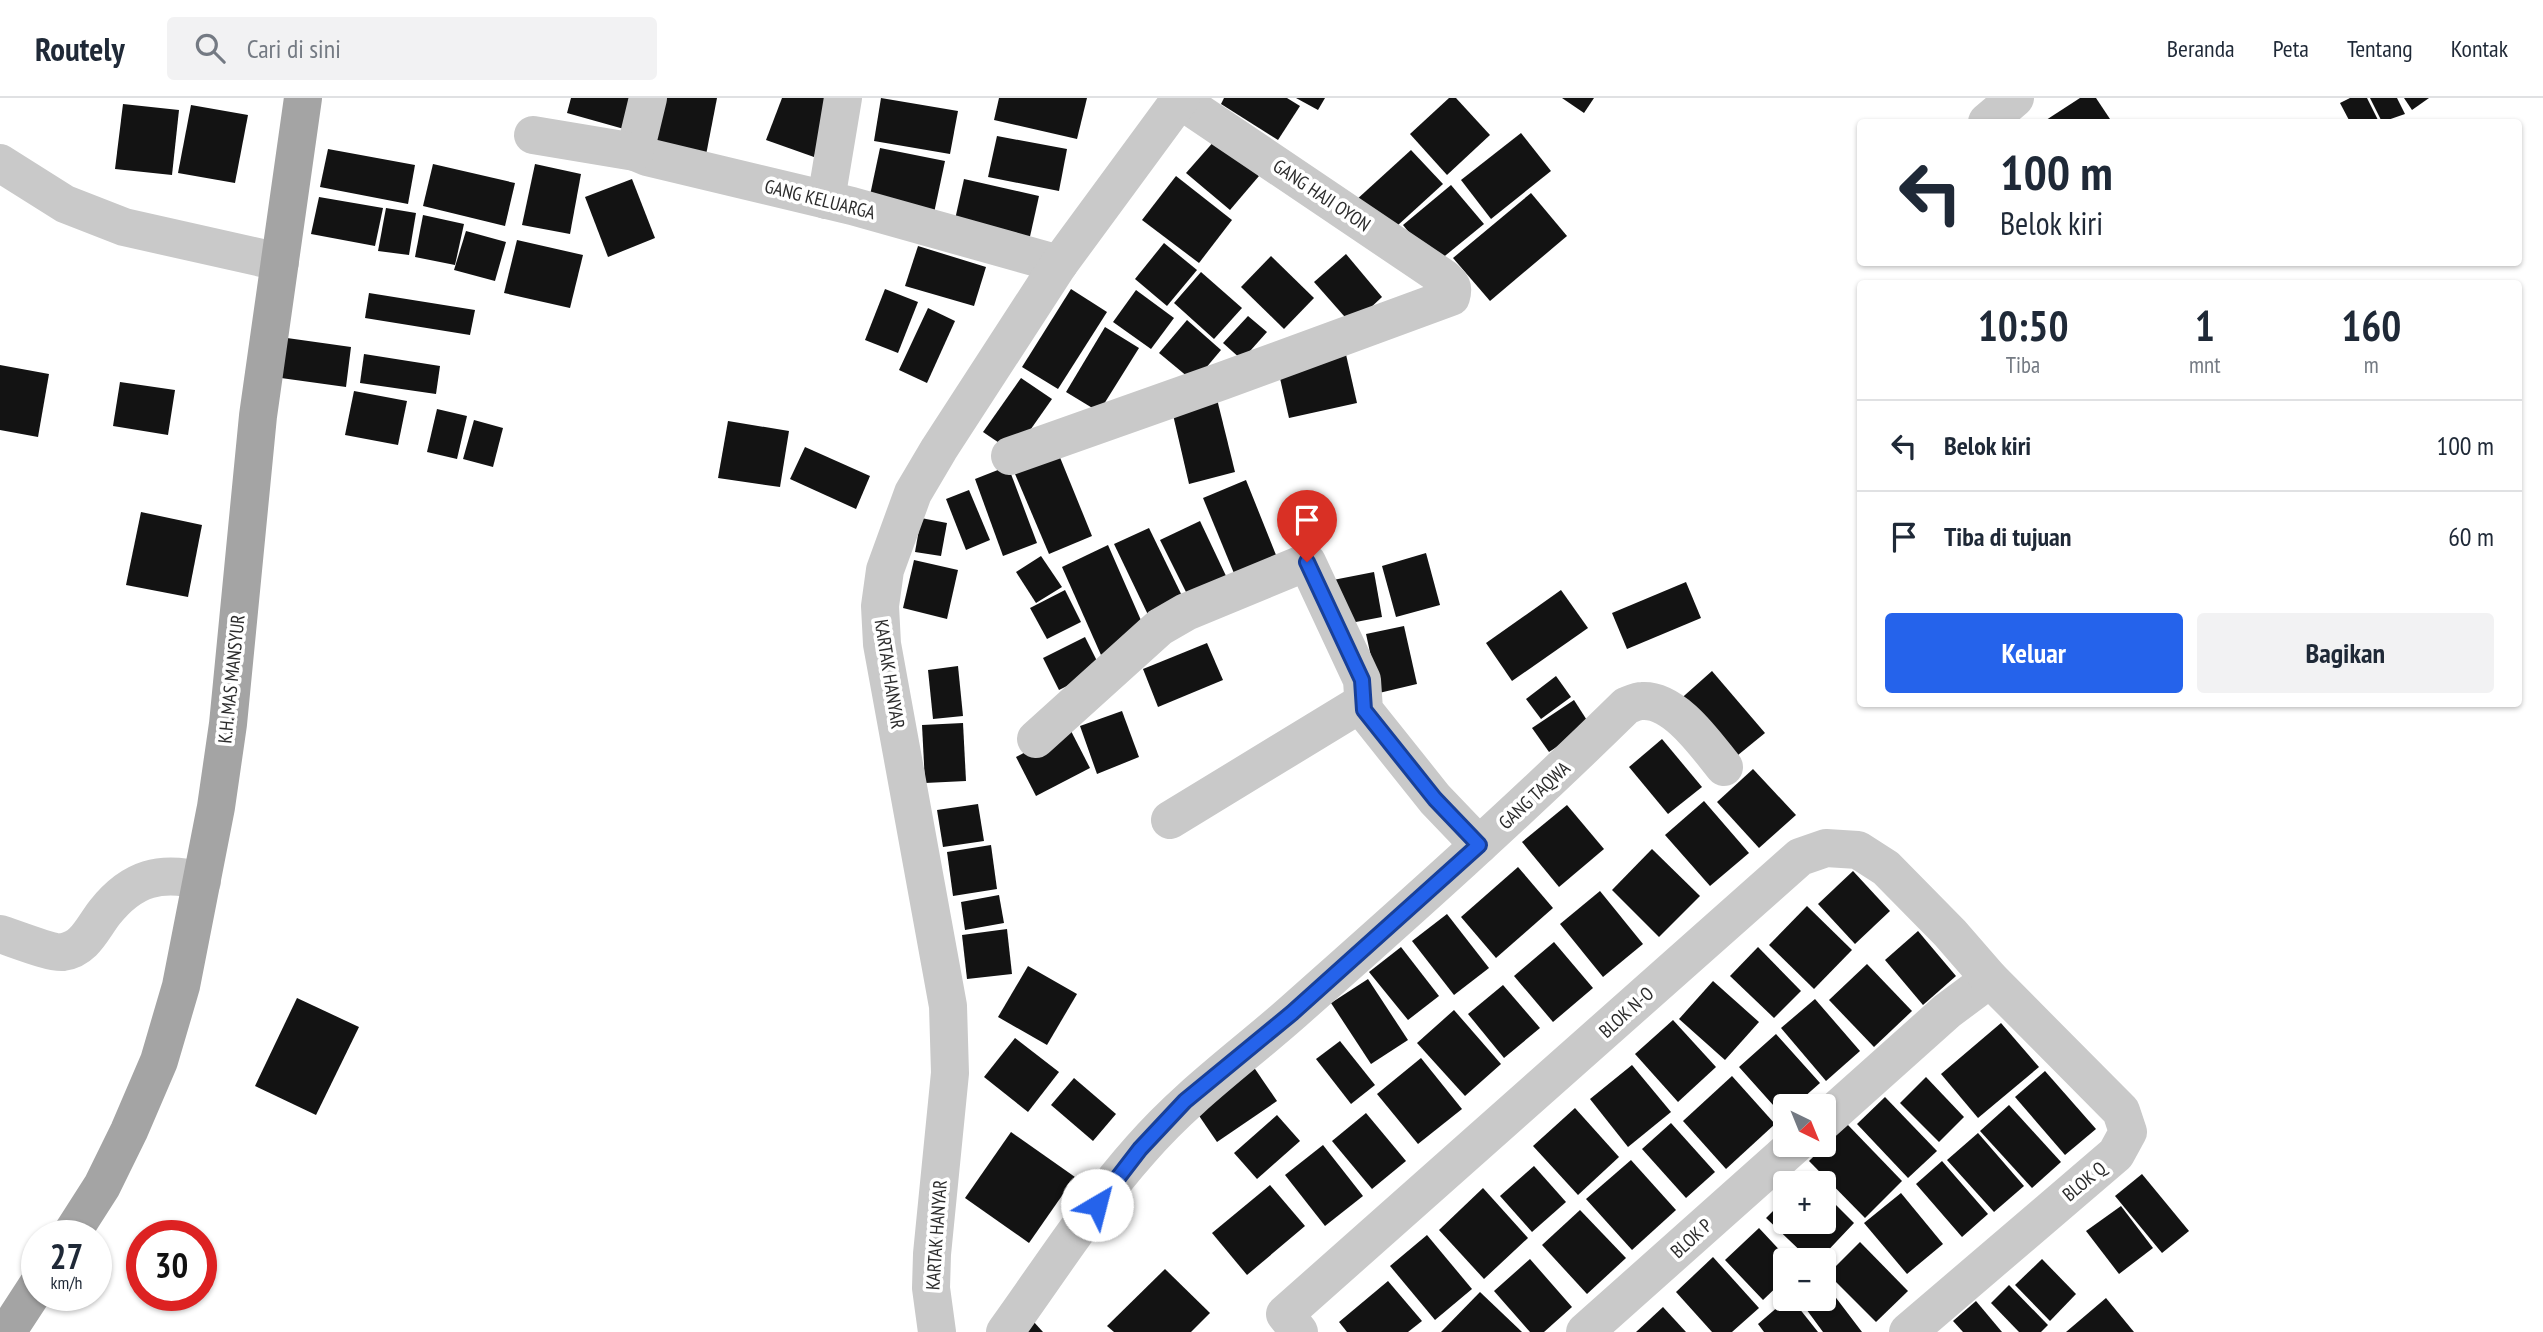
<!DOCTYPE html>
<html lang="id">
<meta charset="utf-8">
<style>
:root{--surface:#fff;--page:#f2f2f3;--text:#1f2937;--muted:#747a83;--line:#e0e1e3;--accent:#2563eb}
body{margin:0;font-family:"PT Sans Narrow",sans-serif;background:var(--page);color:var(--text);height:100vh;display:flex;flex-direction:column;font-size:26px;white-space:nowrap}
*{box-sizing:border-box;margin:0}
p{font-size:23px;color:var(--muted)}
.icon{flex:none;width:38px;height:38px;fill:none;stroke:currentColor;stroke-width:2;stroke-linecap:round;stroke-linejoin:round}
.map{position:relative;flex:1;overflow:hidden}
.sheet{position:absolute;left:1857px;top:182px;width:665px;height:427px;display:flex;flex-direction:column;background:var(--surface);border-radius:7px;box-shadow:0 2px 5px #0004}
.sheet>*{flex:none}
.banner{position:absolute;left:1857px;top:21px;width:665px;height:147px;border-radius:7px;box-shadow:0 2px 5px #0004;background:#fff;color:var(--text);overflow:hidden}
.needle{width:46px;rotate:137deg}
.buttons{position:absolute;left:1773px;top:996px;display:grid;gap:14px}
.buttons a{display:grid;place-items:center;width:63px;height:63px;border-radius:7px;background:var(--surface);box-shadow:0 2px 5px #0004;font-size:35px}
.speed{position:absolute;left:21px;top:1122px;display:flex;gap:14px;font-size:35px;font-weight:700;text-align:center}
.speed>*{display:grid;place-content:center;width:91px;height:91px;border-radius:50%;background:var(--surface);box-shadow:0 2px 5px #0004;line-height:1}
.speed small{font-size:18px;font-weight:400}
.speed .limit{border:10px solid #d22;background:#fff;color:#111}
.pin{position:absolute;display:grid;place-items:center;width:60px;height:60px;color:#fff;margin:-72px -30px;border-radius:50% 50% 50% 0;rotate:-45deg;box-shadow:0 0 7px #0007}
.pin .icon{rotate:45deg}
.me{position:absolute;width:77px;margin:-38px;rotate:37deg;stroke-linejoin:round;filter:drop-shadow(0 0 5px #0008)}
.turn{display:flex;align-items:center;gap:24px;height:147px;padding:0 28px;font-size:32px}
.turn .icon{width:91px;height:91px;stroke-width:2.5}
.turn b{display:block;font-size:49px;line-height:60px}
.eta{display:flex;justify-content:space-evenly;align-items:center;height:119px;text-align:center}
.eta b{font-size:42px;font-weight:800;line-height:49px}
.cta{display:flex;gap:14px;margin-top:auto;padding:14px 28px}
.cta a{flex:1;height:80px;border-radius:7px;background:var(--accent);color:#fff;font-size:28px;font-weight:800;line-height:80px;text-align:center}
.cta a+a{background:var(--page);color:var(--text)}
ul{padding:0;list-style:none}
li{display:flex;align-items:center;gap:21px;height:91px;padding:0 28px;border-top:2px solid var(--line)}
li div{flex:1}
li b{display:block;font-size:26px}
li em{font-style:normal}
header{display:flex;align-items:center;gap:42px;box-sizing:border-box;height:98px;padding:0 35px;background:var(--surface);border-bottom:2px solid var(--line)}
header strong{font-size:33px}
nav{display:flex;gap:38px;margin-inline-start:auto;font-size:24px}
.search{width:490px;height:63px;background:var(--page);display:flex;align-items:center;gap:18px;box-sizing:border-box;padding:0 24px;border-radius:7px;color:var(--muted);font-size:26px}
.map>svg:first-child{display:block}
</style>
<header>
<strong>Routely</strong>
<div class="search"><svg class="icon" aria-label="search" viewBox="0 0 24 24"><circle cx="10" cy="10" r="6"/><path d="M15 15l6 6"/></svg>Cari di sini</div>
<nav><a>Beranda</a><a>Peta</a><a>Tentang</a><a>Kontak</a></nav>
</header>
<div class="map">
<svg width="2543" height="1234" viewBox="0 0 2543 1234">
<rect width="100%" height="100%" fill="#fff"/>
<g fill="#131313">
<polygon points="571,0 633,0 624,31 567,15"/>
<polygon points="661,0 717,0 706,57 652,47"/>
<polygon points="782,0 835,0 814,59 766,42"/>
<polygon points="881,0 958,13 950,56 874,43"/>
<polygon points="999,0 1087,0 1077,41 994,22"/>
<polygon points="1224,0 1287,0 1300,8 1278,42 1221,6"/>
<polygon points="1296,0 1325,0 1318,12"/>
<polygon points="1449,0 1456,0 1490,37 1447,77 1410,36"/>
<polygon points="1562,0 1594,0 1584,15"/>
<polygon points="2080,0 2096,0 2112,24 2043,24"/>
<polygon points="2350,0 2367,0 2379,24 2350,24 2340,5"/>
<polygon points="2370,0 2397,0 2405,16 2382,24"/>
<polygon points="2404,0 2429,0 2412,12"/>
<polygon points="123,6 179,12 172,77 115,71"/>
<polygon points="191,7 248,17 235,85 178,75"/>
<polygon points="1521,35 1551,73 1491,121 1461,82"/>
<polygon points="997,38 1067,51 1059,93 988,79"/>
<polygon points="1216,41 1259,78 1230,112 1186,75"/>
<polygon points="880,50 945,63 934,115 869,102"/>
<polygon points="328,51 415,67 408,106 320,89"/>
<polygon points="1411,52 1443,86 1386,138 1355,103"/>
<polygon points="433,66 515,85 505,128 423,108"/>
<polygon points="535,66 581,76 570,136 522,127"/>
<polygon points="1176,78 1232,122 1199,165 1142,122"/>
<polygon points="632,81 655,140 608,159 585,99"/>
<polygon points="964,81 1039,98 1029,143 954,126"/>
<polygon points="1451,87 1484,126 1435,166 1403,127"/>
<polygon points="1531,95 1567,138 1490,203 1453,160"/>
<polygon points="319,99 383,110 375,148 311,136"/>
<polygon points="386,110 416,115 409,157 378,153"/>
<polygon points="423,117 464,126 455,167 415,159"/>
<polygon points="466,133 506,144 495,183 454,172"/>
<polygon points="517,142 583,157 570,210 504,195"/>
<polygon points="1164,145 1197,172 1167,208 1135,181"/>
<polygon points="918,148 986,169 974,208 905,188"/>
<polygon points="1346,156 1382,199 1352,227 1314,184"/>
<polygon points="1271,158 1314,200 1284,231 1241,189"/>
<polygon points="1201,174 1242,210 1214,241 1174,205"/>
<polygon points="885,191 918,204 898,255 865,242"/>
<polygon points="1071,191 1107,214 1058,291 1022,269"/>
<polygon points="1136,192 1174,220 1151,251 1113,224"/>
<polygon points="369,195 475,212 470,237 365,220"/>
<polygon points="928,210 955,223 927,285 899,272"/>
<polygon points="1248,218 1267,234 1242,262 1223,245"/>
<polygon points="1187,222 1221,252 1194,284 1159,255"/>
<polygon points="1105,229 1139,250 1099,314 1066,294"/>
<polygon points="287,240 351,249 346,289 281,280"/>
<polygon points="1345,252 1357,305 1289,320 1277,267"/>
<polygon points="364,256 440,268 436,296 360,285"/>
<polygon points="0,267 49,276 38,339 0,332"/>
<polygon points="1021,280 1052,301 1014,355 983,334"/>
<polygon points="120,284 175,292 168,337 113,328"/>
<polygon points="354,293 407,303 398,347 345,337"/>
<polygon points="1216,297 1235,374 1189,386 1171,308"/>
<polygon points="437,311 467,318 457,361 427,354"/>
<polygon points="474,322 503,330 493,369 463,361"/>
<polygon points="728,323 789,333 780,389 718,380"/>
<polygon points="805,349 870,378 856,411 790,381"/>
<polygon points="1059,357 1092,438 1049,456 1015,376"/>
<polygon points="1008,368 1037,445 1003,458 975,381"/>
<polygon points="1246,382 1280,467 1238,485 1203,400"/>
<polygon points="969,392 990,442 966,452 946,401"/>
<polygon points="141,414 202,427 188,499 126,487"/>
<polygon points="921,420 947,425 941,458 915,454"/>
<polygon points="1200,423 1227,480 1188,498 1160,442"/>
<polygon points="1149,430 1186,506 1151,523 1114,446"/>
<polygon points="1108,447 1147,536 1101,557 1062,469"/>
<polygon points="1426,455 1440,507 1396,519 1382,468"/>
<polygon points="1041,458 1062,489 1036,505 1016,474"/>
<polygon points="914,462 958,472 947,521 903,510"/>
<polygon points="1374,474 1382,519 1340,527 1333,482"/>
<polygon points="1686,484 1701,520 1627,551 1612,515"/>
<polygon points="1065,492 1081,524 1047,541 1030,510"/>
<polygon points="1561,492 1588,530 1512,583 1486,545"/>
<polygon points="1404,528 1417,586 1379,595 1366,536"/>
<polygon points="1085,539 1101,571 1059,592 1043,560"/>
<polygon points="1207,545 1223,582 1158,609 1143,571"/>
<polygon points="958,568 963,618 933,621 928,572"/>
<polygon points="1712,573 1765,635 1727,666 1676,605"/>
<polygon points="1556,578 1571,599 1541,621 1526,601"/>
<polygon points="1574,602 1590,627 1549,654 1532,630"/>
<polygon points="1122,613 1139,659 1097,676 1080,628"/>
<polygon points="963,625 966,683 925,685 922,627"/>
<polygon points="1070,631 1090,670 1036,698 1016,659"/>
<polygon points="1662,641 1702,689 1668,716 1629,669"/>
<polygon points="1753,671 1796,717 1759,750 1717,704"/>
<polygon points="1704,703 1749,755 1710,788 1665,737"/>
<polygon points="978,706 984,743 943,749 937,712"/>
<polygon points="1567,707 1604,751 1559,789 1522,744"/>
<polygon points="991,747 997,791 953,798 947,754"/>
<polygon points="1652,751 1700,798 1659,839 1612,792"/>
<polygon points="1518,769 1553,810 1496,860 1461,819"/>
<polygon points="1853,773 1890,813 1855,846 1818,806"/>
<polygon points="1600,793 1643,846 1603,879 1560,826"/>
<polygon points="999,797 1004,825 965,832 961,804"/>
<polygon points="1807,808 1852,852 1814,891 1769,847"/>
<polygon points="1447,816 1489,870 1454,897 1412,843"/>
<polygon points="1007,831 1012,876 967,881 962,837"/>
<polygon points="1918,833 1956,878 1923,907 1885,862"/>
<polygon points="1554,844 1593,890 1553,924 1514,878"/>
<polygon points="1401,849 1439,898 1408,922 1369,874"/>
<polygon points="1758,849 1801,893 1774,920 1730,878"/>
<polygon points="1867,866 1912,913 1874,949 1829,902"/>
<polygon points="1028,868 1077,896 1047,947 998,919"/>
<polygon points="1368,881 1408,942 1371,966 1331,905"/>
<polygon points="1713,883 1759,924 1725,962 1679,921"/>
<polygon points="1503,887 1540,930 1504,960 1468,916"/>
<polygon points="297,900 359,929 316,1017 255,988"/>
<polygon points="1815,901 1860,953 1826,983 1781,930"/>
<polygon points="1454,912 1501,966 1465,998 1417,945"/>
<polygon points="1673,922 1716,969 1678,1004 1635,956"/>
<polygon points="2001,925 2039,969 1978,1020 1941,976"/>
<polygon points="1776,936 1820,985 1794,1008 1785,1008 1783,1018 1739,969"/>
<polygon points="1015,940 1059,974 1028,1014 984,979"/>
<polygon points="1340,943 1375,987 1351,1006 1316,961"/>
<polygon points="1421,960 1462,1011 1418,1046 1377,996"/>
<polygon points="1632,967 1671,1014 1628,1049 1590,1001"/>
<polygon points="1253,968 1277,1003 1217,1044 1193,1009"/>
<polygon points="2045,973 2096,1031 2065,1057 2015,999"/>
<polygon points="1732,978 1775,1026 1726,1071 1683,1023"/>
<polygon points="1926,979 1964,1019 1939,1044 1900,1005"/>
<polygon points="1074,980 1116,1016 1093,1043 1051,1007"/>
<polygon points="1885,999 1937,1053 1908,1080 1857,1026"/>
<polygon points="2009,1007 2061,1064 2032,1090 1980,1033"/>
<polygon points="1575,1010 1619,1059 1578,1097 1533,1048"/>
<polygon points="1366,1015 1406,1063 1372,1091 1332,1043"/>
<polygon points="1277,1017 1300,1043 1257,1081 1234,1055"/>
<polygon points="1671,1025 1715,1074 1686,1100 1642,1051"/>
<polygon points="1847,1026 1902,1083 1865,1120 1809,1063"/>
<polygon points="1011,1034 1075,1079 1029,1145 965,1100"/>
<polygon points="1978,1035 2024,1088 1994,1114 1947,1062"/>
<polygon points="1323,1047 1363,1098 1325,1128 1285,1077"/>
<polygon points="1631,1062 1676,1112 1632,1152 1586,1101"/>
<polygon points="1942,1063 1988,1116 1962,1139 1916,1086"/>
<polygon points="1534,1068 1566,1104 1532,1134 1500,1098"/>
<polygon points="2142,1076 2189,1133 2162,1155 2115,1098"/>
<polygon points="1270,1087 1305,1128 1247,1177 1212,1135"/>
<polygon points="1483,1090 1528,1140 1484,1181 1439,1132"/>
<polygon points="1824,1095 1854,1125 1819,1162 1810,1162 1766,1120 1785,1101 1785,1124 1824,1124"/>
<polygon points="1901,1095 1943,1146 1907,1176 1864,1125"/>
<polygon points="2121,1108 2153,1150 2119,1176 2086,1133"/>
<polygon points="1580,1112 1626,1160 1587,1196 1542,1147"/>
<polygon points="1759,1130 1789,1162 1785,1162 1785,1181 1763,1202 1725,1162"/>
<polygon points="1427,1137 1472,1191 1435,1222 1390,1168"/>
<polygon points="1860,1144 1908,1193 1876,1224 1828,1176"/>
<polygon points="1713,1159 1759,1210 1732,1234 1712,1234 1676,1194"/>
<polygon points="1530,1161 1572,1209 1544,1234 1530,1234 1494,1193"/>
<polygon points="2042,1161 2076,1196 2050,1223 2015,1187"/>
<polygon points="1165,1171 1210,1215 1191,1234 1114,1234 1107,1228"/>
<polygon points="1388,1183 1422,1223 1408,1234 1347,1234 1339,1224"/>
<polygon points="1824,1184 1862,1234 1823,1234 1798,1200 1824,1200"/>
<polygon points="2009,1187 2048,1227 2041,1234 2019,1234 1991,1205"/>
<polygon points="1480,1194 1522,1234 1441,1234"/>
<polygon points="1788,1200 1791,1200 1818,1234 1764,1234 1758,1226"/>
<polygon points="2106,1200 2134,1234 2066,1234"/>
<polygon points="1976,1203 2002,1234 1963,1234 1953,1223"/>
<polygon points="1663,1209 1686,1234 1636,1234"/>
<polygon points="1033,1223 1043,1234 1022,1234"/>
</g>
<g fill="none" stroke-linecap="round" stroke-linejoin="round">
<g stroke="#c9c9c9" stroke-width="38">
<polyline points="648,0 635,54 647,59 852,108 1059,166"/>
<polyline points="1987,24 2015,0"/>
<polyline points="533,37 635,54"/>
<polyline points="0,65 65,106 124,129 280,164"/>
<polyline points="826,102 843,0"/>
<path d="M1010,358L1222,283L1451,199C1454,189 1452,187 1444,180L1180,2"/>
<polyline points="1036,641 1160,529 1186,514 1307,464 1362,582 1364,612 1435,701 1479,747"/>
<polyline points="1170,722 1362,605"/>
<path d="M0,836C13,840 53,856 63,854C85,851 93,829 105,814C132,780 161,772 202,783"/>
<polyline points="1824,1023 1947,913 1990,881"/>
<polyline points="937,1234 931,1190 932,1156 950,975 948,908 882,546 880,508 885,472 913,395 939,351 1059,166 1181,0"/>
<path d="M1005,1234C1049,1173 1091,1107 1141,1051C1187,998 1242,959 1294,913C1407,813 1519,713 1626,608C1631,606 1637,603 1642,603C1675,601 1706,647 1724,669"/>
<polyline points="1299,1234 1285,1216 1800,759 1826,750 1858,752 1886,770 1950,835 1990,881 2121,1013 2128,1034 2116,1056 1908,1234"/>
<polyline points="1585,1234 1796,1046"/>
</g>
<g stroke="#a4a4a4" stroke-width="38">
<polyline points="70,1138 102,1088 129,1033 159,963 181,888 216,709 228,626 258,318 303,0"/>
<polyline points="7,1234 37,1188"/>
</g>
</g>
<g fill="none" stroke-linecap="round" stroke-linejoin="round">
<defs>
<polyline id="route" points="1097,1107 1140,1051 1185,1003 1292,915 1479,747 1435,701 1364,612 1362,582 1307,464"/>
</defs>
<use href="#route" stroke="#184099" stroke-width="18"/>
<use href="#route" stroke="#2563eb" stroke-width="12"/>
</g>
<g text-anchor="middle" stroke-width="7" stroke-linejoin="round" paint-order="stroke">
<g font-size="19" fill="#2c2c2c" stroke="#fff">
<text transform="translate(1322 97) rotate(34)" y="7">GANG HAJI OYON</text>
<text transform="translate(820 101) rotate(14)" y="7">GANG KELUARGA</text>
<text transform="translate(890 576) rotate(81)" y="7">KARTAK HANYAR</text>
<text transform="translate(231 581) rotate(-84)" y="7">K.H. MAS MANSYUR</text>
<text transform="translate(1534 697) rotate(-43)" y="7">GANG TAQWA</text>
<text transform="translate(1626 914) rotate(-42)" y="7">BLOK N-O</text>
<text transform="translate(2084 1083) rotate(-40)" y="7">BLOK Q</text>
<text transform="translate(936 1137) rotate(-86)" y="7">KARTAK HANYAR</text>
<text transform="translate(1691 1140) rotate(-42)" y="7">BLOK P</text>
</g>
</g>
</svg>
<div class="buttons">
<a><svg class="needle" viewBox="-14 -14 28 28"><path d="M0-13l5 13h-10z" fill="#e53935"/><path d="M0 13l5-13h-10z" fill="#747a83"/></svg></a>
<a>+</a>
<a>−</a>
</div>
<div class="speed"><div>27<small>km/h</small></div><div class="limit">30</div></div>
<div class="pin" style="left:1307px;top:464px;background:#d93025"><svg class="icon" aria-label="arrive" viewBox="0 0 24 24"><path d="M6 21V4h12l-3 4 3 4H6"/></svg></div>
<svg class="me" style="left:1097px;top:1107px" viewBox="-20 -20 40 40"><circle r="19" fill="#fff"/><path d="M0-13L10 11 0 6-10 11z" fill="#2563eb"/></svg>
<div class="banner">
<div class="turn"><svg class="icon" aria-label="left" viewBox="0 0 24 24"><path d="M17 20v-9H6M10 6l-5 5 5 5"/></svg><div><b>100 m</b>Belok kiri</div></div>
</div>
<section class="sheet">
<div class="eta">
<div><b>10:50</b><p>Tiba</p></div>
<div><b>1</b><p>mnt</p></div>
<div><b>160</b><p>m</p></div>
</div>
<ul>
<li><svg class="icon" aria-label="left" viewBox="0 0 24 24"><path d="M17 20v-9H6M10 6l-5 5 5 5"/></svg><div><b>Belok kiri</b></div><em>100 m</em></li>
<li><svg class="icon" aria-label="arrive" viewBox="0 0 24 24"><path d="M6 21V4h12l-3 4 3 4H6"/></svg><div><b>Tiba di tujuan</b></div><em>60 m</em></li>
</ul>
<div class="cta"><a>Keluar</a><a>Bagikan</a></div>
</section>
</div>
